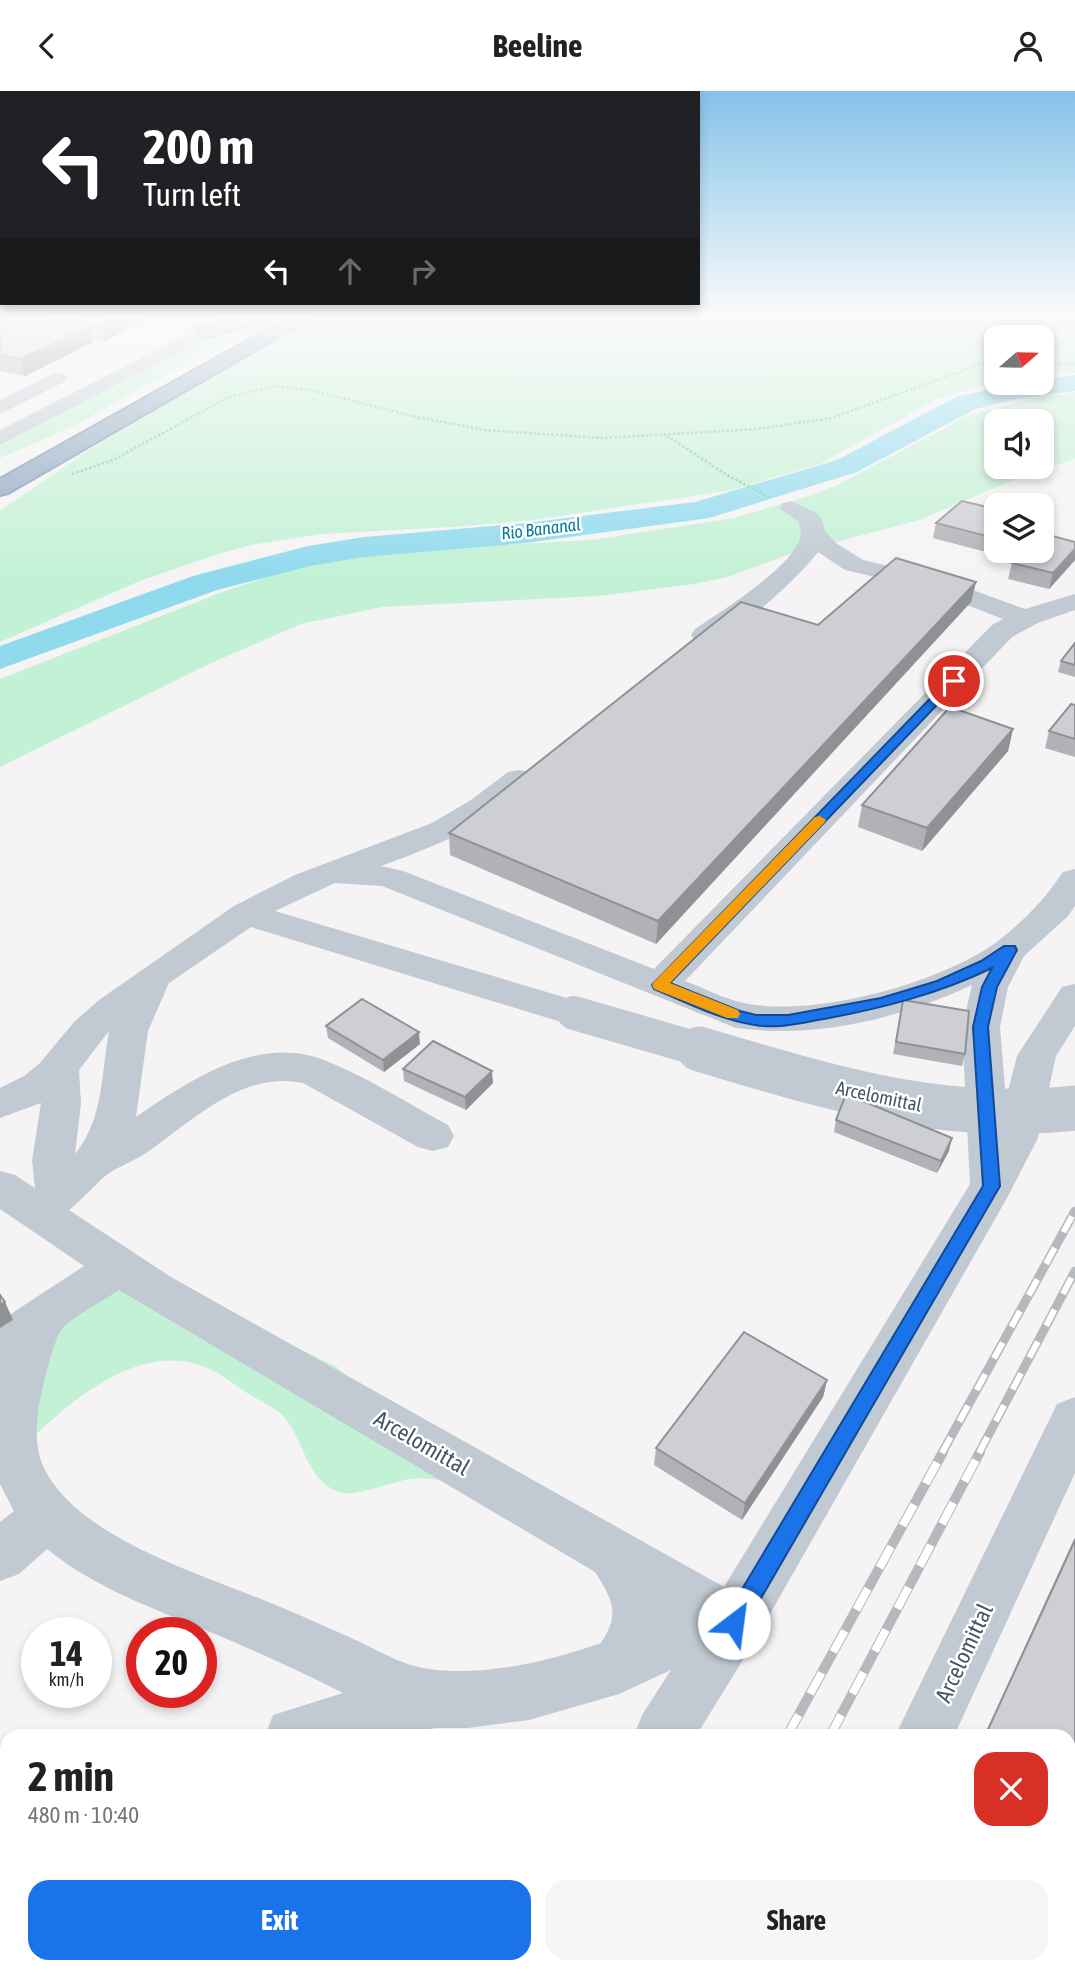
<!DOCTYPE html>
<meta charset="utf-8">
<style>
:root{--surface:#fff;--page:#f6f6f6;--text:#222;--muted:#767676;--accent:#1a73e8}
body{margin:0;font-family:"Asap Condensed",sans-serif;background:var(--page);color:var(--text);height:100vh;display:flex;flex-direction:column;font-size:26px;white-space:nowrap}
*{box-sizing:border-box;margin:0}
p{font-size:23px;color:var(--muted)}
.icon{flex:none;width:38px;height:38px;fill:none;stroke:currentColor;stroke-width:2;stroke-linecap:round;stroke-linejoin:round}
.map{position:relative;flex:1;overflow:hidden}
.sheet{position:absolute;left:0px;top:1638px;width:1076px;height:245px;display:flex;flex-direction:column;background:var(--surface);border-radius:21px 21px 0 0;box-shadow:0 4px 10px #0003}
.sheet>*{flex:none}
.hud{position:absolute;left:0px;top:0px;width:700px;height:214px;box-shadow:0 4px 10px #0003;background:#202124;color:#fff;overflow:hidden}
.needle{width:46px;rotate:70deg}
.controls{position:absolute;left:984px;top:234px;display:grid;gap:14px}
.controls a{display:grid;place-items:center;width:70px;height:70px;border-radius:14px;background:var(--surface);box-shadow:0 4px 10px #0003;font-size:35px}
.speed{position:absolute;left:21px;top:1526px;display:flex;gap:14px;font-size:35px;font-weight:700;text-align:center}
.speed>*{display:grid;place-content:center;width:91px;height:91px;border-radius:50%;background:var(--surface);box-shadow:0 4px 10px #0003;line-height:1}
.speed small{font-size:18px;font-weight:400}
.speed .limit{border:10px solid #d22;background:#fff;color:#111}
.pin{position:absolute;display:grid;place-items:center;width:60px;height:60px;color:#fff;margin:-30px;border:4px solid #fff;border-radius:50%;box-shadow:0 2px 7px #0007}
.me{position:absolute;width:77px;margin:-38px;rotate:30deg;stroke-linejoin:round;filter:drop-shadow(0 0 5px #0008)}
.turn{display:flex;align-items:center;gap:24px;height:147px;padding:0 28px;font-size:32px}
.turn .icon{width:91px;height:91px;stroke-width:2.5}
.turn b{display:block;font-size:49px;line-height:60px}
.lanes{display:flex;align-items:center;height:66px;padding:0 28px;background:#0003;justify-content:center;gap:35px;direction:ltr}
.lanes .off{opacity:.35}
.round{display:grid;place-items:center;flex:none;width:74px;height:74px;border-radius:21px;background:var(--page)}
.head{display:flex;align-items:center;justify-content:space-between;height:119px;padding:0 28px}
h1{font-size:42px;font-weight:700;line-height:52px}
.action{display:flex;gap:14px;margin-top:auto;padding:14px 28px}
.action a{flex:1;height:80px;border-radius:21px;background:var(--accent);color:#fff;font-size:28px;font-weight:700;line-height:80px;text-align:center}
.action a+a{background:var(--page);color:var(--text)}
header{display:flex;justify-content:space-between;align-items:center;height:91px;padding:0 28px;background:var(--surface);font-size:32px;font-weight:700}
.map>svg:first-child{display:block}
</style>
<header><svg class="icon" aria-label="back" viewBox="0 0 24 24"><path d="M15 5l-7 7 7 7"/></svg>Beeline<svg class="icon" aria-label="person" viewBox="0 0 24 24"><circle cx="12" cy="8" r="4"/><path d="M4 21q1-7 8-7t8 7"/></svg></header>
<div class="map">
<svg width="1075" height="1883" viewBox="0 0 1075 1883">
<rect width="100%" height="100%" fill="#f5f3f3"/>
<g fill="#c3f1d5" fill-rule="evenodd">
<polygon points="322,222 1075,222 1075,282 1041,284 1041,247 996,247 996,291 936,308 822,372 732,399 533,429 452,436 321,443 251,454 218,463 142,489 0,551 0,420 84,362"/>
<polygon points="249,237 68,338 0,367 0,354 205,248"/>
<path d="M1075,301V368L1033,381L919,429L787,464L727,486L694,493L599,505L382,516L301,533L209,573L0,676V588L225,500L298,476L330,468L431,458L592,449L734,427L809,405L835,395L970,324L1040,306ZM996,331H1041V376H996Z"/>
<path d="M113,1197L285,1251L337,1276L448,1390C436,1389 423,1386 411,1388C392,1390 355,1407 339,1401C306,1390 304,1347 283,1325C273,1315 255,1308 243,1299C233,1293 223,1284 212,1279C134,1240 50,1329 0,1378V1279Z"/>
</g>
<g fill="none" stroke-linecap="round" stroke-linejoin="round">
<polygon fill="#90daee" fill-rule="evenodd" points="1075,284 1075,300 1016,308 975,318 857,381 709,427 526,452 364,466 310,475 217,499 0,578 0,555 193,485 308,455 364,446 526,432 695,411 837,369 956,306 1015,292 1041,292 1041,289"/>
<defs>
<g id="highway">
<polygon points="251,222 281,222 278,226 204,247 195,241 197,237"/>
<polygon points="297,222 320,222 8,402 0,404 0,388"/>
</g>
</defs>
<use href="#highway" stroke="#7690ad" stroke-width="4"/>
<g stroke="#7ad0a6" stroke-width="2.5" stroke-dasharray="2.5 2" stroke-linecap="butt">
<polyline points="1041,271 1075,273"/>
<polyline points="667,345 727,384 771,407"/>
<polyline points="72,383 115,368 229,306 275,295 310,299 417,326 484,339 602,347 758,338 831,327 996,268"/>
</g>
<g fill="#c1cad2" fill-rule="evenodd">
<polygon points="204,235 213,241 211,245 0,354 0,339"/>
<polygon points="57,281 64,283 67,287 64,291 0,323 0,309"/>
<path d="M791,410L816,422L822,429L825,440L836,452L863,469L940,487L1025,518L1075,503V519L1038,532L1012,546L685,890C704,897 724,908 744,912C813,927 942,892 998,850C1024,830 1045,808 1063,781L1075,778V815L1068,825L1024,865L1008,896L1000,936L1006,1008L1017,965L1062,896L1075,893V935L1056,965L1038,1047L1007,1107L754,1551L696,1645H634L642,1624L671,1579L619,1603L529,1629L467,1637H435L398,1645H265L273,1624L343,1602C301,1581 258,1561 215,1543C158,1519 96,1498 47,1458L19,1483L0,1490V1431L14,1420L0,1393V1230L84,1175L0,1118V1080L15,1084L35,1097L32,1070L41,1012L0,1027V997L24,985L40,972L74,931L99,909L234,815L295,784L432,732L471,709L508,681L519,679L530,681L535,688C508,727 426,759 381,775L403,780L654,878L992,534L1003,528L922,497L845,479L818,461C799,486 740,541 712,550C706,553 701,551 695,550L691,544L695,538C719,522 800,472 801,442C801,439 799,435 799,431L779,417L783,412ZM335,792L382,795L736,937C816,948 899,928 972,894L962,936L970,1093L724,1496L171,1186L69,1119C81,1109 92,1097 104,1086C116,1076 132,1071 146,1062C193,1030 242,979 303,992L418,1056L433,1060L448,1056L454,1045L448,1034C409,1013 370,988 329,971C260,941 190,989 136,1026L148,940L169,892L251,836L574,935L587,931L593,922L587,913L275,820ZM109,940C101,983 104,1027 75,1063L81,1012L79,979ZM119,1199L595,1481C612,1508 621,1522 601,1552C549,1570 485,1586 429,1578C404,1575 383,1562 360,1551C333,1539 305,1526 278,1515C208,1485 79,1449 44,1377C34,1356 36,1331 40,1309C43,1295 54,1247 62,1238C72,1226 105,1209 119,1199Z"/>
<polygon points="1075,1306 1075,1382 954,1645 895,1645 1057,1313"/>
<polygon points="17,1876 86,1876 83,1883 14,1883"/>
<polygon points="482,1876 550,1876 547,1883 479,1883"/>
<polygon points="781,1876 847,1876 844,1883 778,1883"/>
</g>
<use href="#highway" fill="#8ba5c1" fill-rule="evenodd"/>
<defs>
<g id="rail-far1">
<polyline points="942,1362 1075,1120"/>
<polyline points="979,1362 1075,1180"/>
</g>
<g id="rail">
<polyline points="787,1645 943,1361"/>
<polyline points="830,1645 980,1361"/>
<polyline points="657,1883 660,1876"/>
<polyline points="706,1883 710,1876"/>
</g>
</defs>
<use href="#rail-far1" stroke="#b5b8bd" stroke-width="9"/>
<use href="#rail" stroke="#b5b8bd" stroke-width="10"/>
<use href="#rail-far1" stroke="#fff" stroke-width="6" stroke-dasharray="18" stroke-linecap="butt"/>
<use href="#rail" stroke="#fff" stroke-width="8" stroke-dasharray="24" stroke-linecap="butt"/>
<polyline stroke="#c1cad2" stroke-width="34" points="574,922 705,960"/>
<path stroke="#c1cad2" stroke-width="45" d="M699,958C829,996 936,1032 1075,1017"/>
</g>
<g fill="#b0b2b7">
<polygon points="0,222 158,222 104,250 92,248 93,251 25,285 0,280"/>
<polygon points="996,418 996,456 990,462 933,447 936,432"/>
<polygon points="1075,451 1075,469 1049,498 1008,488 1012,472"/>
<polygon points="976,491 971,511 656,853 450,764 449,742 818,534"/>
<polygon points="1075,552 1075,586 1058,581 1061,570"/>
<polygon points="1075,614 1075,666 1045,657 1049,640"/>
<polygon points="1013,638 1008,660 922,760 858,736 862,714"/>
<polygon points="903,909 965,963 962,975 893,963"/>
<polygon points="326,935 420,953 384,981 328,947"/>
<polygon points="403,978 493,992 466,1019 404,990"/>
<polygon points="836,1029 949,1060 937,1082 834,1041"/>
<polygon points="827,1289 823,1306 742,1429 654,1374 656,1357"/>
<polygon points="1075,1446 1075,1883 875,1883 878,1876 1069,1876 1069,1645 984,1645"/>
</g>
<g fill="#909195">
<polygon points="124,222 158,222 104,250 100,234"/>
<polygon points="90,235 93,251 25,285 21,268"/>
<polygon points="996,445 996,456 990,462 994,447"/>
<polygon points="1075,458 1075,469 1049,498 1053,482"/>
<polygon points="976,491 971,511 656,853 658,830"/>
<polygon points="1013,638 1008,660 922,760 927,737"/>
<polygon points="419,941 420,953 384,981 383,969"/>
<polygon points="492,980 493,992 466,1019 465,1006"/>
<polygon points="952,1047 949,1060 937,1082 941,1070"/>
<polygon points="5,1211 13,1229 0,1237 0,1214"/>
<polygon points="827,1289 823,1306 742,1429 745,1412"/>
</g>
<g fill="#cdcfd5" stroke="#909195" stroke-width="2">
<polygon points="0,222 19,222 90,235 21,268 0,264"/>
<polygon points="34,222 124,222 100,234"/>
<polygon points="962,410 996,418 996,445 994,447 936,432"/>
<polygon points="1041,442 1075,451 1075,458 1053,482 1012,472 1021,460 1041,460"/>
<polygon points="896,467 976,491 658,830 449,742 741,511 818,534"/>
<polygon points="1075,552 1075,574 1061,570"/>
<polygon points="1071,613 1075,614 1075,648 1049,640"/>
<polygon points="950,616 1013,638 927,737 862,714"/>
<polygon points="362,908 419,941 383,969 326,935"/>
<polygon points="903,909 969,920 965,963 896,951"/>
<polygon points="433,950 492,980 465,1006 403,978"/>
<polygon points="846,1003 952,1047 941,1070 836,1029"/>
<polygon points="0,1204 5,1211 0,1214"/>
<polygon points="744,1241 827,1289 745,1412 656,1357"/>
<polygon points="1075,1449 1075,1883 877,1883 880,1876 1069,1876 1069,1645 985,1645"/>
</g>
<linearGradient id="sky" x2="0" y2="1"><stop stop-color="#85c3ea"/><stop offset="0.46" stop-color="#fafafa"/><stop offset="1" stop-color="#fafafa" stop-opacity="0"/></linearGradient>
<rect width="1075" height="486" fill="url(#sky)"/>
<path fill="#1a73e8" stroke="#114b97" stroke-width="2" d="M950,587L960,590L670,892L740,920L756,924H788L881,907L937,890L981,870L1004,855H1015L1017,859L997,896L988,936L1000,1095L742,1540L734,1544L726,1540L723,1532L726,1525L983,1095L973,936L982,896L992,877C938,903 883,917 824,928C801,932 777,938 755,934C720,929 686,911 654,898L652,894Z"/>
<polygon fill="#f59e0b" points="820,725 826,729 824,732 670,892 738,919 740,923 738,927 727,927 654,898 652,894 654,891 815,726"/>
<g text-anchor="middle" stroke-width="5" stroke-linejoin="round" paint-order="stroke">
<g font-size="18" font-style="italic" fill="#0c7c9b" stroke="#fff">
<text transform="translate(541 438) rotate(-7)" y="6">Rio Bananal</text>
</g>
<g font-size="19" fill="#4a5661" stroke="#fff">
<text transform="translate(879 1005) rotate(12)" y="7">Arcelomittal</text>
</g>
<g font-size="23" fill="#4a5661" stroke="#fff">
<text transform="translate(422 1352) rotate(30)" y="8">Arcelomittal</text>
<text transform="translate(964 1562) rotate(-65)" y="8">Arcelomittal</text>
</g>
</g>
</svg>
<div class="controls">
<a><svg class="needle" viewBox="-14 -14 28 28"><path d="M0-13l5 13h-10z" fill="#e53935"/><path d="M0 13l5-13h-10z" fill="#767676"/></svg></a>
<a><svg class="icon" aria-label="sound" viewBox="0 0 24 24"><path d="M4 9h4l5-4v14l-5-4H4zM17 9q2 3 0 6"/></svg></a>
<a><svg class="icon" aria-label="layers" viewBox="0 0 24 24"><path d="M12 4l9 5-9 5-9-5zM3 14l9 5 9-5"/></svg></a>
</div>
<div class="speed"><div>14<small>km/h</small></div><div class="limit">20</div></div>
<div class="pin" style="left:954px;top:590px;background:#d93025"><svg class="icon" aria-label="arrive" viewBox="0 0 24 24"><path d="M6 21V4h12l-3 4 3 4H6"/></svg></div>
<svg class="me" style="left:734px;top:1532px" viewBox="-20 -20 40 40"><circle r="19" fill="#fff"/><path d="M0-13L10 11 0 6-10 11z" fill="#1a73e8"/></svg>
<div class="hud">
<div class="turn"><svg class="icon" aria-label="left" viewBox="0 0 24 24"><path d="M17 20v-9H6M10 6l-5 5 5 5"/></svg><div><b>200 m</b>Turn left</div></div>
<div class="lanes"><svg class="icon" aria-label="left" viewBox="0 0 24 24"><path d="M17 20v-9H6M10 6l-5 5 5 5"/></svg><svg class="icon off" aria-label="ahead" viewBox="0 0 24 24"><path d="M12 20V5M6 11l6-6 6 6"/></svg><svg class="icon off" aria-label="right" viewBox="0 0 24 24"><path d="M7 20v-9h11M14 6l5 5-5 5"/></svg></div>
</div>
<section class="sheet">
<div class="head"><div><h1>2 min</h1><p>480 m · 10:40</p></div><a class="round" style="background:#d93025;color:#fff"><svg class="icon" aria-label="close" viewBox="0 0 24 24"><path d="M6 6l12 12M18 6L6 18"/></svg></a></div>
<div class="action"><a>Exit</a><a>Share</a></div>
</section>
</div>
